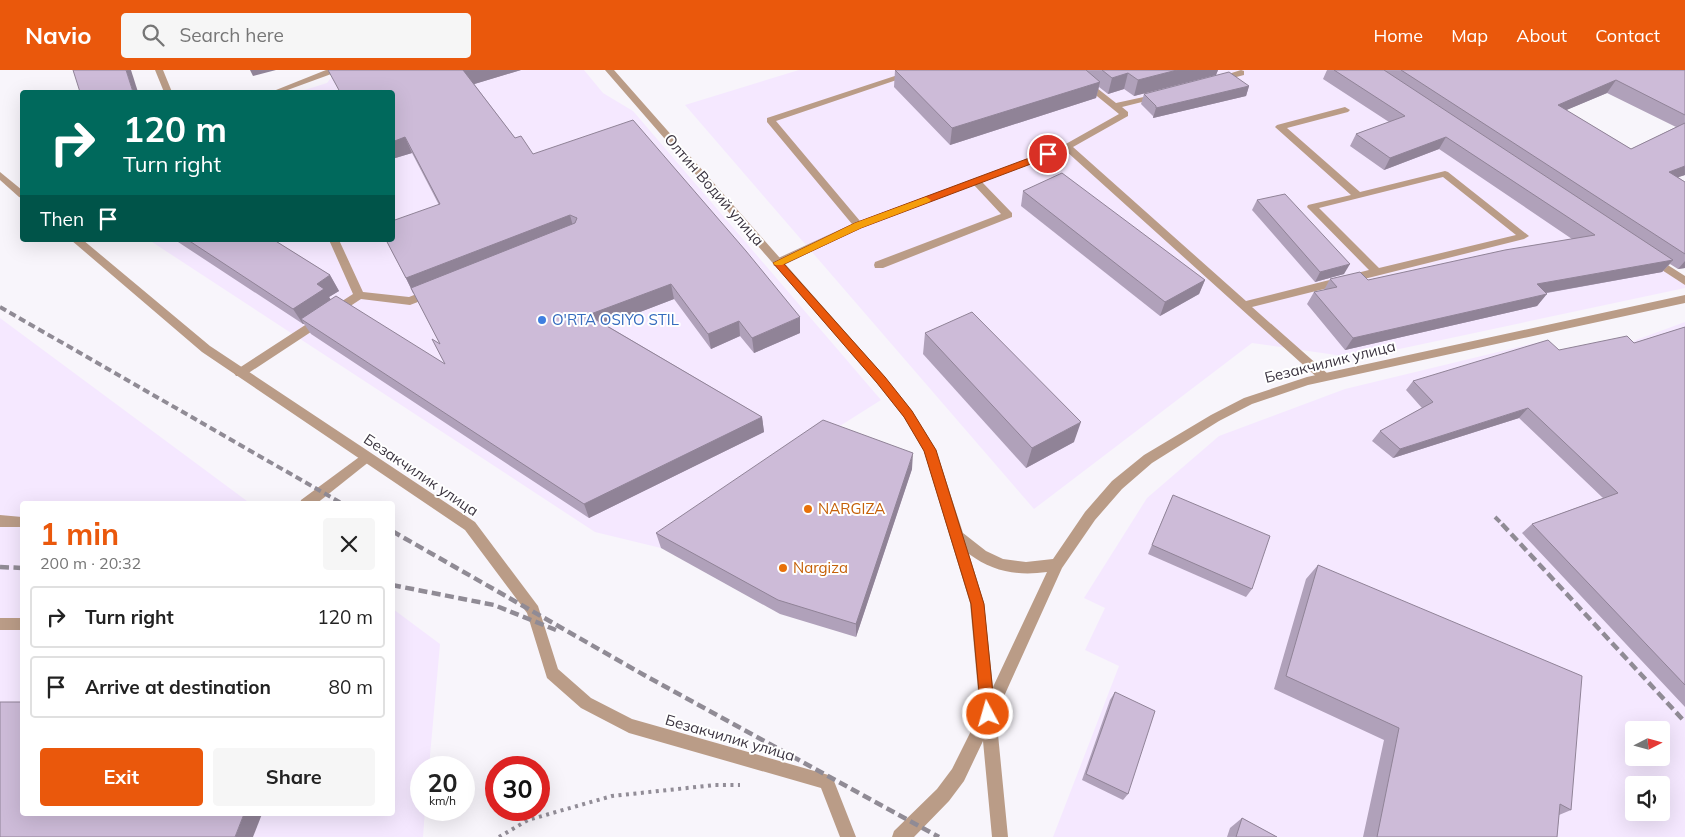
<!DOCTYPE html>
<meta charset="utf-8">
<style>
:root{--surface:#fff;--page:#f6f6f6;--text:#222;--muted:#767676;--line:#e0e0e0;--accent:#ea580c}
body{margin:0;font-family:Mulish,sans-serif;background:var(--page);color:var(--text);height:100vh;display:flex;flex-direction:column;font-size:19px;white-space:nowrap}
*{box-sizing:border-box;margin:0}
p{font-size:16px;color:var(--muted)}
.icon{flex:none;width:28px;height:28px;fill:none;stroke:currentColor;stroke-width:2;stroke-linecap:round;stroke-linejoin:round}
.map{position:relative;flex:1;overflow:hidden}
.details{position:absolute;left:20px;top:431px;width:375px;height:315px;display:flex;flex-direction:column;background:var(--surface);border-radius:5px;box-shadow:0 5px 20px #0002}
.details>*{flex:none}
.guide{position:absolute;left:20px;top:20px;width:375px;height:152px;border-radius:5px;box-shadow:0 5px 20px #0002;background:#00695c;color:#fff;overflow:hidden}
.needle{width:32px;rotate:84deg}
.tools{position:absolute;left:1625px;top:651px;display:grid;gap:10px}
.tools a{display:grid;place-items:center;width:45px;height:45px;border-radius:5px;background:var(--surface);box-shadow:0 5px 20px #0002;font-size:25px}
.speed{position:absolute;left:410px;top:686px;display:flex;gap:10px;font-size:25px;font-weight:700;text-align:center}
.speed>*{display:grid;place-content:center;width:65px;height:65px;border-radius:50%;background:var(--surface);box-shadow:0 5px 20px #0002;line-height:1}
.speed small{font-size:12px;font-weight:400}
.speed .limit{border:8px solid #d22;background:#fff;color:#111}
.pin{position:absolute;display:grid;place-items:center;width:42px;height:42px;color:#fff;margin:-21px;border:2px solid #fff;border-radius:50%;box-shadow:0 1px 5px #0007}
.me{position:absolute;width:55px;margin:-28px;rotate:354deg;stroke-linejoin:round;filter:drop-shadow(0 0 4px #0008)}
.turn{display:flex;align-items:center;gap:18px;height:105px;padding:0 20px;font-size:22px}
.turn .icon{width:65px;height:65px;stroke-width:2.5}
.turn b{display:block;font-size:35px;line-height:42px}
.then{display:flex;align-items:center;height:48px;padding:0 20px;background:#0003;gap:10px;font-size:19px}
.round{display:grid;place-items:center;flex:none;width:52px;height:52px;border-radius:5px;background:var(--page)}
.headline{display:flex;align-items:center;justify-content:space-between;height:85px;padding:0 20px}
h1{font-size:30px;font-weight:700;line-height:38px;color:var(--accent)}
.action{display:flex;gap:10px;margin-top:auto;padding:10px 20px}
.action a{flex:1;height:58px;border-radius:5px;background:var(--accent);color:#fff;font-size:20px;font-weight:700;line-height:58px;text-align:center}
.action a+a{background:var(--page);color:var(--text)}
ul{padding:0;list-style:none}
li{display:flex;align-items:center;gap:15px;height:62px;margin:0 10px 8px;padding:0 10px;border:2px solid var(--line);border-radius:5px}
li div{flex:1}
li b{display:block;font-size:19px}
li em{font-style:normal}
header{display:flex;align-items:center;gap:30px;box-sizing:border-box;height:70px;padding:0 25px;background:var(--accent);color:#fff}
header strong{font-size:24px}
nav{display:flex;gap:28px;margin-inline-start:auto;font-size:18px}
.search{width:350px;height:45px;background:var(--page);display:flex;align-items:center;gap:12px;box-sizing:border-box;padding:0 18px;border-radius:5px;color:var(--muted);font-size:19px}
.map>svg:first-child{display:block}
</style>
<header>
<strong>Navio</strong>
<div class="search"><svg class="icon" aria-label="search" viewBox="0 0 24 24"><circle cx="10" cy="10" r="6"/><path d="M15 15l6 6"/></svg>Search here</div>
<nav><a>Home</a><a>Map</a><a>About</a><a>Contact</a></nav>
</header>
<div class="map">
<svg width="1685" height="767" viewBox="0 0 1685 767">
<rect width="100%" height="100%" fill="#f8f5fb"/>
<g fill="#f5e8ff" fill-rule="evenodd">
<polygon points="341,0 584,0 603,23 633,41 881,330 824,366 661,478 595,462 149,170 392,170 392,22 298,22 327,13 336,1"/>
<polygon points="799,0 1366,0 1685,212 1685,218 1357,288 1252,273 1034,439 685,35"/>
<polygon points="0,248 251,434 22,434 22,744 392,744 393,539 440,574 429,697 421,698 421,740 425,740 423,767 0,767"/>
<path d="M1685,252V767H1053L1119,596L1085,580L1105,538L1084,528L1147,428L1219,366L1345,319L1544,271L1563,288L1617,277ZM1634,660H1661V688H1634ZM1634,715H1661V742H1634Z"/>
</g>
<g fill="none" stroke-linecap="round" stroke-linejoin="round">
<polyline stroke="#928d97" stroke-width="4" stroke-dasharray="3 4.5" stroke-linecap="butt" points="499,767 528,750 612,726 715,715 740,715"/>
<g fill="#ba9c87" fill-rule="evenodd">
<polygon points="155,0 163,0 172,22 164,22"/>
<polygon points="326,0 334,0 334,3 282,22 271,22"/>
<path d="M913,0H926L776,51L860,151L1064,75L1119,44L1065,0H1074L1116,33L1162,23V27L1122,37L1128,42V46L1073,77L1246,231L1369,200L1307,137L1308,135L1351,125L1275,57L1277,55L1345,37L1350,40L1348,42L1287,58L1360,122L1445,101L1448,102L1529,166L1524,169L1252,237L1328,304L1330,307L1328,310H1320L1066,81L982,112L1012,143V147L883,198H875L874,195L875,192L1001,144L974,115L862,157L782,196H774L773,193L774,190L852,154L767,52V48ZM1443,107L1516,165L1379,198L1319,138Z"/>
<polygon points="1241,0 1244,1 1244,5 1217,12 1213,9"/>
<polygon points="329,170 339,170 363,222 409,227 432,218 437,222 436,225 410,235 361,229 244,306 236,306 234,303 236,300 353,224"/>
<polygon points="1652,185 1685,206 1685,215 1648,191 1647,189"/>
<polygon points="366,382 370,383 372,387 370,391 316,434 300,434 301,430"/>
<polygon points="0,445 22,447 22,457 0,457"/>
<rect x="0" y="548" width="22" height="12"/>
</g>
<g fill="#ba9c87" fill-rule="evenodd">
<path d="M605,0H614L885,307L912,341L936,380L963,463L986,481L1003,489L1026,492L1053,489L1085,442L1112,411L1144,385L1211,345L1244,328L1307,307L1685,225V233L1308,315L1252,334L1219,351L1152,393L1122,419L1095,450L1062,498L996,644L1008,767H992L983,671L964,711L949,731L914,767H892L894,761L937,719L952,699L980,643L970,533L924,381L904,347L877,313ZM969,484C993,502 1018,506 1047,502L993,617L984,533Z"/>
<polygon points="0,102 22,120 22,128 19,127 0,110"/>
<polygon points="71,170 83,170 210,276 475,452 538,536 558,599 591,628 632,649 832,706 856,767 840,767 821,718 629,663 581,638 547,608 527,543 465,460 202,282"/>
</g>
<g stroke="#908b95" stroke-width="4" stroke-dasharray="7 4" stroke-linecap="butt">
<polyline points="0,237 343,434"/>
<polyline points="1495,447 1503,455"/>
</g>
<g stroke="#908b95" stroke-width="4.5" stroke-dasharray="9 4.5" stroke-linecap="butt">
<polyline points="1502,454 1685,652"/>
<polyline points="392,461 644,605 939,767"/>
<polyline points="0,497 22,498"/>
<polyline points="392,515 494,535 556,560"/>
</g>
</g>
<g fill="#b0a1ba" fill-rule="evenodd">
<polygon points="328,0 521,0 474,14 515,68 533,84 800,263 754,283 740,266 711,279 674,229 606,255 762,347 764,362 589,448 311,264 304,254 303,254 175,170 274,170 330,205 339,221 329,227 331,230 445,294 440,274 386,170 439,135 412,83 392,89 392,22"/>
<polygon points="895,0 1218,0 1216,5 1134,26 1124,19 1108,24 1099,17 1096,28 950,75 894,17"/>
<path d="M1327,0H1685V105L1678,107L1685,112V198L1678,199L1670,194L1662,202L1547,223L1537,236L1345,280L1307,234L1314,222L1324,220L1330,209L1368,210L1572,169L1439,79L1384,100L1350,76L1356,64L1389,52L1323,9ZM1607,23L1676,57L1631,79L1566,40Z"/>
<polygon points="1249,16 1246,26 1153,48 1153,46 1141,34 1144,24"/>
<polygon points="1023,121 1205,210 1199,224 1160,246 1021,136"/>
<polygon points="1257,130 1344,204 1315,212 1252,140"/>
<polygon points="1685,257 1685,637 1522,463 1532,454 1603,428 1519,348 1393,388 1372,371 1380,361 1422,338 1406,320 1413,311 1559,280 1634,273"/>
<polygon points="925,263 1074,372 1026,398 923,284"/>
<polygon points="912,399 856,567 780,544 661,478 656,463"/>
<polygon points="1173,425 1252,519 1246,527 1148,484"/>
<polygon points="1318,495 1571,740 1559,745 1557,767 1363,767 1384,670 1274,619 1306,509"/>
<polygon points="1115,622 1128,724 1123,730 1082,710 1110,630"/>
<polygon points="1242,748 1277,767 1227,767 1230,758"/>
</g>
<g fill="#908397">
<polygon points="126,0 131,0 138,22 133,22"/>
<polygon points="250,0 276,0 253,6"/>
<polygon points="463,0 521,0 468,16"/>
<polygon points="1177,0 1218,0 1216,5 1134,26 1138,10"/>
<polygon points="1128,3 1124,19 1108,24 1112,8"/>
<polygon points="1616,10 1607,23 1550,47 1558,35"/>
<polygon points="1100,12 1096,28 950,75 952,58"/>
<polygon points="1249,16 1246,26 1153,48 1156,38"/>
<polygon points="405,67 412,83 392,89 392,72"/>
<polygon points="1446,67 1439,79 1384,100 1390,88"/>
<polygon points="1685,96 1685,105 1658,114 1669,102"/>
<polygon points="570,145 574,160 413,223 406,208"/>
<polygon points="1673,190 1662,202 1528,226 1537,214"/>
<polygon points="1685,191 1685,198 1678,199"/>
<polygon points="1350,194 1344,204 1315,212 1320,202"/>
<polygon points="330,205 339,221 329,227 334,234 301,249 304,254 303,254 293,239 317,214"/>
<polygon points="1205,210 1199,224 1160,246 1165,232"/>
<polygon points="671,214 674,229 593,260 588,245"/>
<polygon points="1547,224 1537,236 1345,280 1353,268"/>
<polygon points="800,247 800,263 754,283 752,268"/>
<polygon points="739,251 740,266 711,279 708,264"/>
<polygon points="1528,338 1519,348 1393,388 1400,379"/>
<polygon points="762,347 764,362 589,448 584,434"/>
<polygon points="1081,352 1074,372 1026,398 1032,378"/>
<polygon points="913,383 912,399 856,567 856,554"/>
<polygon points="244,744 262,744 253,767 235,767"/>
</g>
<g fill="#cdbbd8" stroke="#908397">
<polygon points="73,0 126,0 133,22 80,22"/>
<polygon points="328,0 464,0 463,0 515,68 521,66 533,84 633,50 746,181 800,247 752,268 739,251 708,264 671,214 588,245 762,347 584,434 301,249 336,226 445,294 432,269 440,274 411,218 575,153 577,148 570,145 406,208 386,170 392,170 392,151 440,134 405,67 392,72 392,22 340,22"/>
<polygon points="895,0 1086,0 1100,12 952,58"/>
<polygon points="1102,0 1177,0 1138,10 1128,3 1112,8"/>
<polygon points="1334,0 1384,0 1673,190 1537,214 1547,224 1353,268 1314,222 1337,217 1330,209 1360,202 1368,210 1505,180 1595,165 1446,67 1390,88 1356,64 1405,46"/>
<polygon points="1401,0 1685,0 1685,45 1616,10 1558,35 1631,79 1685,53 1685,96 1669,102 1685,112 1685,184"/>
<polygon points="1229,2 1249,16 1156,38 1156,36 1144,24"/>
<polygon points="1062,103 1205,210 1165,232 1023,121"/>
<polygon points="1285,124 1350,194 1320,202 1257,130"/>
<polygon points="188,170 274,170 330,205 317,214 324,219 293,239"/>
<polygon points="972,242 1081,352 1032,378 925,263"/>
<polygon points="1685,257 1685,615 1532,454 1618,423 1528,338 1400,379 1380,361 1433,332 1413,311 1548,270 1559,280 1627,266 1634,273"/>
<polygon points="823,350 913,383 856,554 778,530 656,463"/>
<polygon points="1173,425 1270,466 1252,519 1152,475"/>
<polygon points="1318,495 1582,606 1571,740 1560,734 1557,767 1377,767 1399,658 1286,606"/>
<polygon points="1115,622 1155,641 1128,724 1086,704"/>
<polygon points="0,632 22,632 22,744 244,744 235,767 0,767"/>
<polygon points="1242,748 1277,767 1236,767"/>
</g>
<polygon fill="#ea580c" stroke="#983908" points="1048,81 1052,82 1052,86 861,158 784,194 885,307 912,341 936,380 984,534 995,644 993,649 988,651 983,649 981,644 971,534 924,381 904,347 877,313 773,193 855,153"/>
<polygon fill="#f59e0b" points="926,127 931,130 929,132 861,158 782,195 775,195 773,193 855,153"/>
<circle fill="#3f7fe0" stroke="#fff" stroke-width="2" cx="542" cy="250" r="5"/>
<g fill="#e8710a" stroke="#fff" stroke-width="2">
<circle cx="808" cy="439" r="5"/>
<circle cx="783" cy="498" r="5"/>
</g>
<g text-anchor="middle" stroke-width="4" stroke-linejoin="round" paint-order="stroke">
<g font-size="15" fill="#3b3440" stroke="#fff">
<text transform="translate(714 120) rotate(49)" y="5">Олтин Водий улица</text>
<text transform="translate(1330 292) rotate(-14)" y="5">Безакчилик улица</text>
<text transform="translate(421 405) rotate(34)" y="5">Безакчилик улица</text>
<text transform="translate(730 668) rotate(16)" y="5">Безакчилик улица</text>
</g>
<g font-size="15" fill="#366cbe" stroke="#fff" text-anchor="start">
<text x="552" y="255">O'RTA OSIYO STIL</text>
</g>
<g font-size="15" fill="#c56008" stroke="#fff" text-anchor="start">
<text x="818" y="444">NARGIZA</text>
<text x="793" y="503">Nargiza</text>
</g>
</g>
</svg>
<div class="tools">
<a><svg class="needle" viewBox="-14 -14 28 28"><path d="M0-13l5 13h-10z" fill="#e53935"/><path d="M0 13l5-13h-10z" fill="#767676"/></svg></a>
<a><svg class="icon" aria-label="sound" viewBox="0 0 24 24"><path d="M4 9h4l5-4v14l-5-4H4zM17 9q2 3 0 6"/></svg></a>
</div>
<div class="speed"><div>20<small>km/h</small></div><div class="limit">30</div></div>
<div class="pin" style="left:1048px;top:84px;background:#d93025"><svg class="icon" aria-label="arrive" viewBox="0 0 24 24"><path d="M6 21V4h12l-3 4 3 4H6"/></svg></div>
<svg class="me" style="left:988px;top:644px" viewBox="-20 -20 40 40"><circle r="17" fill="#ea580c" stroke="#fff" stroke-width="3"/><path d="M0-11L8 9 0 5-8 9z" fill="#fff"/></svg>
<div class="guide">
<div class="turn"><svg class="icon" aria-label="right" viewBox="0 0 24 24"><path d="M7 20v-9h11M14 6l5 5-5 5"/></svg><div><b>120 m</b>Turn right</div></div>
<div class="then">Then<svg class="icon" aria-label="arrive" viewBox="0 0 24 24"><path d="M6 21V4h12l-3 4 3 4H6"/></svg></div>
</div>
<section class="details">
<div class="headline"><div><h1>1 min</h1><p>200 m · 20:32</p></div><a class="round"><svg class="icon" aria-label="close" viewBox="0 0 24 24"><path d="M6 6l12 12M18 6L6 18"/></svg></a></div>
<ul>
<li><svg class="icon" aria-label="right" viewBox="0 0 24 24"><path d="M7 20v-9h11M14 6l5 5-5 5"/></svg><div><b>Turn right</b></div><em>120 m</em></li>
<li><svg class="icon" aria-label="arrive" viewBox="0 0 24 24"><path d="M6 21V4h12l-3 4 3 4H6"/></svg><div><b>Arrive at destination</b></div><em>80 m</em></li>
</ul>
<div class="action"><a>Exit</a><a>Share</a></div>
</section>
</div>
